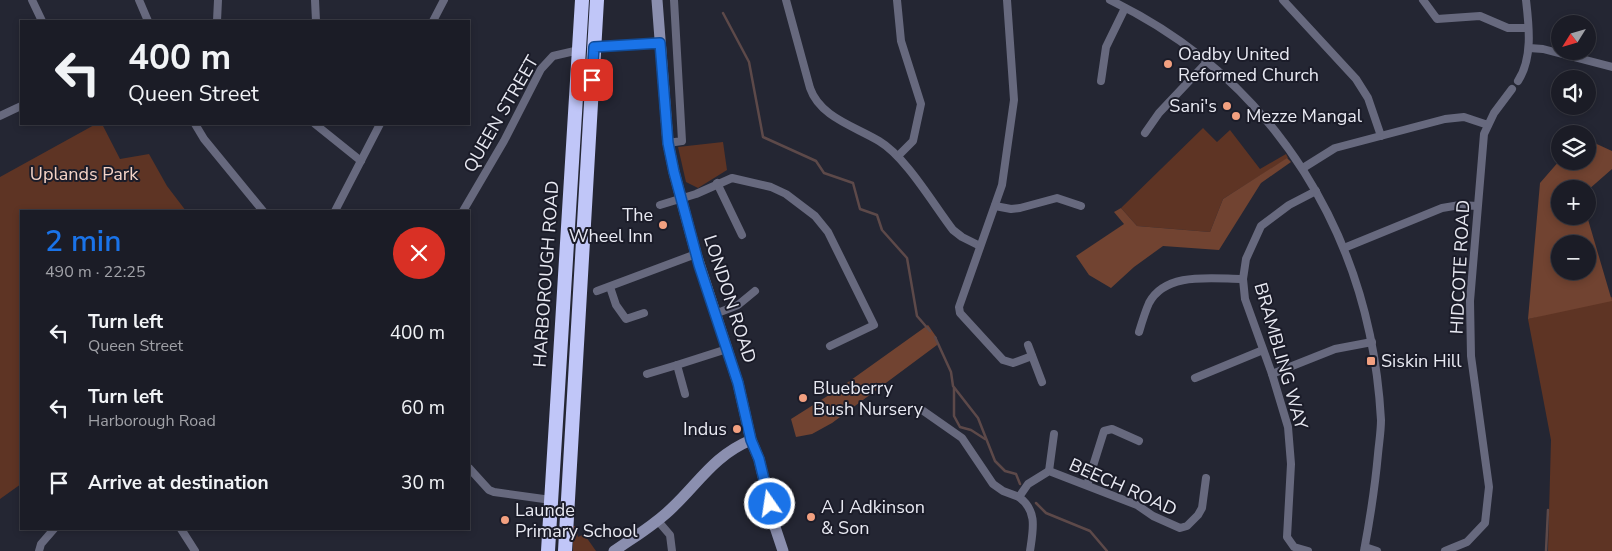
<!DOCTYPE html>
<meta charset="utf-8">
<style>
:root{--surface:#1b1c26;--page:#24252e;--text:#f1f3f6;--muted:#a0a1a7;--line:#393a43;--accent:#1a73e8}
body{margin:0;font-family:"Nunito Sans",sans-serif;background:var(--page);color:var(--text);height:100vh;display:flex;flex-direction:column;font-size:19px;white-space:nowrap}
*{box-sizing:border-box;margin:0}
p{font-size:16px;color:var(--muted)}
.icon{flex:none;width:28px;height:28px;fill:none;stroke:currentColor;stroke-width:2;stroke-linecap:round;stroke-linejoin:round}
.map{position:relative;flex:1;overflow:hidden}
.sheet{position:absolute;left:20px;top:210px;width:450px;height:320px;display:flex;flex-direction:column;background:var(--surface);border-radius:0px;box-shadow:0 2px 8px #0003,0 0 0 1px var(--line)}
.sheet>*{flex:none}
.hud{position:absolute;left:20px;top:20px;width:450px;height:105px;border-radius:0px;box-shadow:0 2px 8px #0003,0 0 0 1px var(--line);background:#1b1c26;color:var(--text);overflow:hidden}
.needle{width:32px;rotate:233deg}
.controls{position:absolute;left:1551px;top:15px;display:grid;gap:10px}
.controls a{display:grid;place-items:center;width:45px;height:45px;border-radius:50%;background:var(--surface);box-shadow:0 2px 8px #0003,0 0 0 1px var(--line);font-size:25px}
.pin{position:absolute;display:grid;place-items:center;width:42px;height:42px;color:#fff;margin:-21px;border-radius:10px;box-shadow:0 2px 8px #0006}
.me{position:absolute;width:55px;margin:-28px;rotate:347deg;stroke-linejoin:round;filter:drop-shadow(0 0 4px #0008)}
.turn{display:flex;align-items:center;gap:18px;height:105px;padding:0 25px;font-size:22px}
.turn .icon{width:65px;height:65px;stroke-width:2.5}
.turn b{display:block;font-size:35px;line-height:42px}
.round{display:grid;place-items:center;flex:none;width:52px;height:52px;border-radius:26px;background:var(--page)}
.head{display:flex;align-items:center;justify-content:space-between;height:85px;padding:0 25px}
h1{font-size:30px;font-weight:600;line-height:38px;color:var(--accent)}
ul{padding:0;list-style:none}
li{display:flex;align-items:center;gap:15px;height:75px;padding:0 25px}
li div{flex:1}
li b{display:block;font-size:19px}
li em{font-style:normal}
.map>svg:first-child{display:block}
</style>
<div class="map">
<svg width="1612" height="551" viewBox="0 0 1612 551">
<rect width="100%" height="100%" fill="#242633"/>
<g fill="#5e3424">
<polygon points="96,124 102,124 120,159 149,154 167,186 186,211 21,211 21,484 0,499 0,177"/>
<polygon points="1203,128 1217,142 1230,130 1260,169 1286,154 1288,158 1223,199 1210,232 1137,226 1121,208"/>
<polygon points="723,142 727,170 698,188 686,182 678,147"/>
<polygon points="1612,297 1612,551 1548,551 1551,440 1528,319"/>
<polygon points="573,526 576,526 578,537 584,534 596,551 573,551"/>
</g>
<g fill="#714331" fill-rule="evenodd">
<path d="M1588,140L1612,151V169L1588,190L1560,189V216H1587L1612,301L1528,319L1540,183L1560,160L1588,161ZM1560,244H1588V271H1560Z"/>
<polygon points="1287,158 1291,162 1261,183 1219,250 1163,246 1134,267 1111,288 1089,275 1076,256 1124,224 1114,212 1121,208 1137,226 1210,232 1223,199"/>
<polygon points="928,325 937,338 937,345 832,423 812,434 796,437 791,419 837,390"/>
</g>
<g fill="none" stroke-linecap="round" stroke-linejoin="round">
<g stroke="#5d4949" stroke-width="2.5">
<polyline points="723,13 749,62 763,137 816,161 824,173 853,183 860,209 877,215 882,230 907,258 917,316 930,331"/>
<polyline points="935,337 951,372 953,386 978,418 995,461 1005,471 1016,474 1020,484"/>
<polyline points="954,388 954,416 960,427 971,430 985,439"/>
<polyline points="1036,503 1046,513 1090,531 1107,551"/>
<polyline points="1546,551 1548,510"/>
</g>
<g stroke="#67697e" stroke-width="8">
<polyline points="32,0 42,21"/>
<polyline points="139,0 148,21"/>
<polyline points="315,0 316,21"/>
<path d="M786,0L810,88C820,117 854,126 879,141C906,157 933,204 953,230L962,237L980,246"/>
<polyline points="897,0 901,41 921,104 913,141 898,156"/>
<polyline points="1007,0 1014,100 1002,185 959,307 960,313 1003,360 1013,363 1032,356"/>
<path d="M1110,0C1276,80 1371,238 1381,420C1381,431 1379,443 1378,454C1375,487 1370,519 1364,551"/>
<polyline points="1283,0 1356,79 1368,98 1381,136"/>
<polyline points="1423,0 1437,19 1480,16 1508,28 1528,28"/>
<polyline points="217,21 218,0"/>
<polyline points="433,21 444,0"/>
<polyline points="594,47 660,43"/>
<polyline points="1529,48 1543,49 1612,67"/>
<polyline points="1101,81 1106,47 1125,8"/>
<path d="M1518,81C1533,58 1529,26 1526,0"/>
<polyline points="0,116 21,106"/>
<polyline points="195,124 204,139 263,211"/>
<polyline points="315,124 361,161"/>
<polyline points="1145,133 1159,113 1208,61"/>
<polyline points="668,143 682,141 674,0"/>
<polyline points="1303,168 1335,148 1445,119 1464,117 1488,125"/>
<polyline points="717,183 742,235"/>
<polyline points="660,205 696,194 732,178 771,187 786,194 815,216 828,232 874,325 830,346"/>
<polyline points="995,206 1011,209 1020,208 1057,198 1081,206"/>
<polyline points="335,211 380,124"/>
<polyline points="463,211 504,141 541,69 553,56 579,50"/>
<polyline points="1344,248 1442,208 1460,205 1477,206"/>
<polyline points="610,287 616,305 626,319 644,313"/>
<polyline points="597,291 696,254"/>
<polyline points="715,314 738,305 755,291"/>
<path d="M1139,332C1142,322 1145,312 1149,303C1166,271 1213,279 1243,279"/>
<polyline points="1028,345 1042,382"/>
<polyline points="647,374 677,365"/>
<polyline points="1272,374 1335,349 1372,342"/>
<polyline points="1195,378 1263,350"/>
<polyline points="685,394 677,365 727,349"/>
<polyline points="922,410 962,438 993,484 1003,491 1019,497"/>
<polyline points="469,468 489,490 494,492 551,500"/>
<polyline points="1049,471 1054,434"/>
<polyline points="1087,485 1104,431 1112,429 1139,441"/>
<polyline points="658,521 670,535 672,551"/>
<polyline points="181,529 195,551"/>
<polyline points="1365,547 1377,551"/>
<polyline points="39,551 41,544 54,529"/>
<path d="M1030,551C1033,530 1038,511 1019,497L1028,484L1049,471L1137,505L1153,516L1180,528L1187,526L1198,515L1202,508L1206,478"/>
<polyline points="1308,551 1294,547 1287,537 1291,464 1288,427 1272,374 1245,299 1243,279 1246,259 1261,226 1289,205 1316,191"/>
<polyline points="1445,551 1467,542 1485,523 1489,487 1471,356 1470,301 1484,134 1494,113 1512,89"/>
</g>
<g stroke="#8b8faf" stroke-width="11">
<polyline points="657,0 668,143 674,172 696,254 738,383 751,440 759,459 775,527 783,551"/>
<path d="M614,551C634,537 655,525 673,507C700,481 715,455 751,440"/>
</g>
<g stroke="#c0c6f8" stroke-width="14">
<polyline points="548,551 582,0"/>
<polyline points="565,551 597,0"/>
</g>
</g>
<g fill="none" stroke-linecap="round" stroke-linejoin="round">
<defs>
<polyline id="route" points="592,80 594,47 660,43 668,143 674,172 699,265 738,383 751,440 759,459 770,504"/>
</defs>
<use href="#route" stroke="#114b97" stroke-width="12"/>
<use href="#route" stroke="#1a73e8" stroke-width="9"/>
</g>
<g fill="#f2a080" stroke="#1b1c29" stroke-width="2">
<circle cx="1168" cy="64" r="5"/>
<circle cx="1227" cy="106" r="5"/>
<circle cx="1236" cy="116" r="5"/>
<circle cx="663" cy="225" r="5"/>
<rect x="1366" y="356" width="10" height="10" rx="2.5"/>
<circle cx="803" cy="398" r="5"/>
<circle cx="737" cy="429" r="5"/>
<circle cx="811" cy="517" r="5"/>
<circle cx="505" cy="520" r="5"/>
</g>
<g text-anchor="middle" stroke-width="4" stroke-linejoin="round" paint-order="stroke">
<g font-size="18" fill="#e8e9f2" stroke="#1b1c29" text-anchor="start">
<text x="1178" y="60">Oadby United<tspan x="1178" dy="21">Reformed Church</tspan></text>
<text x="1217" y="112" text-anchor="end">Sani's</text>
<text x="1246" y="122">Mezze Mangal</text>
<text x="653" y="221" text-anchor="end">The<tspan x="653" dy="21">Wheel Inn</tspan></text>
<text x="1381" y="367">Siskin Hill</text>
<text x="813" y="394">Blueberry<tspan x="813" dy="21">Bush Nursery</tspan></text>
<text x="727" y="435" text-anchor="end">Indus</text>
<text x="821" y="513">A J Adkinson<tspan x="821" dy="21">&amp; Son</tspan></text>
<text x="515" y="516">Launde<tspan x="515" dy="21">Primary School</tspan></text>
</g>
<g font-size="18" fill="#e8e9f2" stroke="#1b1c29">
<text transform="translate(501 114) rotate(-60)" y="6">QUEEN STREET</text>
<text transform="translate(1460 267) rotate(-87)" y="6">HIDCOTE ROAD</text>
<text transform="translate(546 274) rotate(-86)" y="6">HARBOROUGH ROAD</text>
<text transform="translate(730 299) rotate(72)" y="6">LONDON ROAD</text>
<text transform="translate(1281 356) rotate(74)" y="6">BRAMBLING WAY</text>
<text transform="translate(1123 487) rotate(24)" y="6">BEECH ROAD</text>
</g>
<g font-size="18" fill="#f4d3c7" stroke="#1b1c29">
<text x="84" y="180">Uplands Park</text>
</g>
</g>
</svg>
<div class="controls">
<a><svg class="needle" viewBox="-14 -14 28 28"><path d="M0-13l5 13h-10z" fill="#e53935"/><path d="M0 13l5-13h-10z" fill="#a0a1a7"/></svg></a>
<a><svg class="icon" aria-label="sound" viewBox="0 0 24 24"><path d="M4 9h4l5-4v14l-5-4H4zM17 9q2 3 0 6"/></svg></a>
<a><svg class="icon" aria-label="layers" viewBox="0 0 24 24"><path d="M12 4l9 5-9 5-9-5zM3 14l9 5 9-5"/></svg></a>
<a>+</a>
<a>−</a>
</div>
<div class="pin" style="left:592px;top:80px;background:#d93025"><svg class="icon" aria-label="arrive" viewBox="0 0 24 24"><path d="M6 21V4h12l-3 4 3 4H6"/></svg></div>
<svg class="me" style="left:770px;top:504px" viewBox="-20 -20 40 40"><circle r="17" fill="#1a73e8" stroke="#fff" stroke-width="3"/><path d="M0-11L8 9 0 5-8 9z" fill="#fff"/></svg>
<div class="hud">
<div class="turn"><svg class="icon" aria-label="left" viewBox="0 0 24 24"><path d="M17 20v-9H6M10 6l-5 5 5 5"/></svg><div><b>400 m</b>Queen Street</div></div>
</div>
<section class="sheet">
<div class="head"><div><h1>2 min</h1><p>490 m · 22:25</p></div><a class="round" style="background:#d93025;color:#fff"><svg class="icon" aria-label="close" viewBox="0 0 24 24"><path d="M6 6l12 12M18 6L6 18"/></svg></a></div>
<ul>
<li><svg class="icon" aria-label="left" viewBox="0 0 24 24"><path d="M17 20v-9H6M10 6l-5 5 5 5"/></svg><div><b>Turn left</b><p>Queen Street</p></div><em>400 m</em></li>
<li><svg class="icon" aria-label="left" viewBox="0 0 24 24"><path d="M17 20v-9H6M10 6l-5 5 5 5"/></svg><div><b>Turn left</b><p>Harborough Road</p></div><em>60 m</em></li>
<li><svg class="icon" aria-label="arrive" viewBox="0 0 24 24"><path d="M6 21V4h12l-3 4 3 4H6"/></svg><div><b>Arrive at destination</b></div><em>30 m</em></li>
</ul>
</section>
</div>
